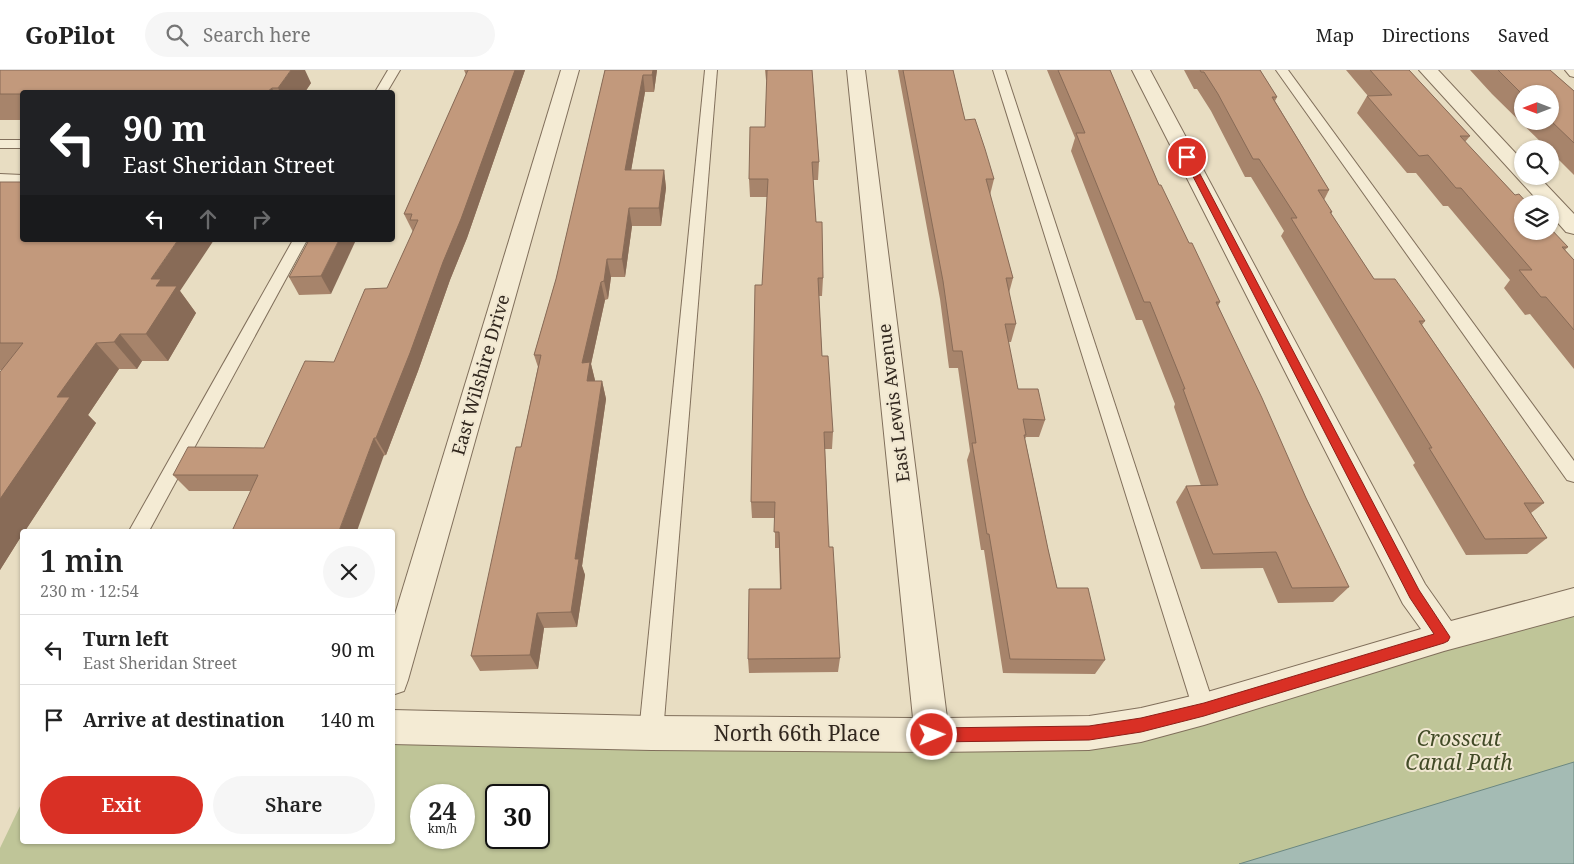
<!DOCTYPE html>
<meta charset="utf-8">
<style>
:root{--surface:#fff;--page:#f6f6f6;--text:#222;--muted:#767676;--line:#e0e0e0;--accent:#d93025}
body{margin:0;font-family:"Noto Serif",serif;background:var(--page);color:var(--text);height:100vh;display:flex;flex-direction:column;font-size:19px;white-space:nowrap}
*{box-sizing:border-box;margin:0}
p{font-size:16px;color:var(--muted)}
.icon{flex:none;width:28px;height:28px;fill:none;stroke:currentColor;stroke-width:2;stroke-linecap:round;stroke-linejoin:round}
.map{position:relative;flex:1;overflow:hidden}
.drawer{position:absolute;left:20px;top:459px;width:375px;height:315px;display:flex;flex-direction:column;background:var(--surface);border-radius:5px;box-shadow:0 1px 4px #0004}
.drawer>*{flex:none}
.hud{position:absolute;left:20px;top:20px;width:375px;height:152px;border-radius:5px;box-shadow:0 1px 4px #0004;background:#202124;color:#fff;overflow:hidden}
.needle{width:32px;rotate:270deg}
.buttons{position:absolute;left:1514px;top:15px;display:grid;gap:10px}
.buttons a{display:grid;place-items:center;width:45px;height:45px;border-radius:50%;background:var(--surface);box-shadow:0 1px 4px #0004;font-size:25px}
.speed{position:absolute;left:410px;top:714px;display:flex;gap:10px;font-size:25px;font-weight:700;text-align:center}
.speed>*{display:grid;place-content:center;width:65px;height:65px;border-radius:50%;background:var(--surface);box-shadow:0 1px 4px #0004;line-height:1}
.speed small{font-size:12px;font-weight:400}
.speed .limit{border:2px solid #111;border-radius:8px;background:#fff;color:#111}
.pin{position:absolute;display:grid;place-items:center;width:42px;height:42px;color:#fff;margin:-21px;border:2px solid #fff;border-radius:50%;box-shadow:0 1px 5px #0007}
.me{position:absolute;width:55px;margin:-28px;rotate:89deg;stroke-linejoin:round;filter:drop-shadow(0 0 4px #0008)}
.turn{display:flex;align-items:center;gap:18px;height:105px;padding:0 20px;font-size:22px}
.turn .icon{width:65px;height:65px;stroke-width:2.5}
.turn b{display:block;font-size:35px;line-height:42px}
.lanes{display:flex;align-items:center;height:48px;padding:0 20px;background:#0003;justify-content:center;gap:25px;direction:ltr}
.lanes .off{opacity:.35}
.round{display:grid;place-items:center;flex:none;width:52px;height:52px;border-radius:26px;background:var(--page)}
.head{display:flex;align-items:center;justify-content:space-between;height:85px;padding:0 20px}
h1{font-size:30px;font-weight:600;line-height:38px}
.button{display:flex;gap:10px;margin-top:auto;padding:10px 20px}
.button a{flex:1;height:58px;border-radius:30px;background:var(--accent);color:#fff;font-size:20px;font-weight:600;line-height:58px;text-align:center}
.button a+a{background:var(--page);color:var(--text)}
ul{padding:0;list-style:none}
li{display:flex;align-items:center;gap:15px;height:70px;padding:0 20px;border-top:1px solid var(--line)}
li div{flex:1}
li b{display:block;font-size:19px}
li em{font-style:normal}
header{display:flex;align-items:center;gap:30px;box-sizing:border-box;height:70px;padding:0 25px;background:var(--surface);border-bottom:1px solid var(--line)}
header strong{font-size:24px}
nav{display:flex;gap:28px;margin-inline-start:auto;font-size:18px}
.search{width:350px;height:45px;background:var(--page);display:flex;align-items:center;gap:12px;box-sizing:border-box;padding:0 18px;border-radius:28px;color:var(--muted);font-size:19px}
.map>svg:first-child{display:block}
</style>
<header>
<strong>GoPilot</strong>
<div class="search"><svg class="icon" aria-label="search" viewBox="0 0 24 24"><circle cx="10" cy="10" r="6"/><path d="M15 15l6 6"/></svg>Search here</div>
<nav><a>Map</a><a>Directions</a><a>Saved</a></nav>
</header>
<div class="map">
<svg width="1574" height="794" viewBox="0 0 1574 794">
<rect width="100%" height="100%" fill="#e8ddc2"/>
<path fill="#bfc598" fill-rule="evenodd" d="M1574,532V794H0V778L22,732V771H392L393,657L1089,663ZM421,725H464V768H421ZM496,725H539V768H496Z"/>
<polygon fill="#a4bbb4" stroke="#6c8881" points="1574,692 1574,794 1239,794"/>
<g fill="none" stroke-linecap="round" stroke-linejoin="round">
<defs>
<g id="service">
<polygon points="388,0 400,0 387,22 375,22"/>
<polygon points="705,0 717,0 663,663 659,671 651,674 643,671 639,663"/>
<polygon points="993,0 1005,0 1215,639 1212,647 1204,650 1196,647 1193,639"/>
<polygon points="1276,0 1288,0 1574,391 1574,412 1567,410"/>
<polygon points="1565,0 1574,0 1574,7 1570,6"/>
<rect x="0" y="70" width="22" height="8"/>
<polygon points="0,104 22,105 22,113 0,112"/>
<polygon points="293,170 307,170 149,461 129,461"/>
</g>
<g id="minor">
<polygon points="561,0 579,0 408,610 404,621 392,625 392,554"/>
<polygon points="847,0 865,0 947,648 1089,646 1141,638 1204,623 1421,559 1403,534 1132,0 1150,0 1425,514 1451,551 1574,518 1574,546 1444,581 1204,655 1141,672 1089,680 932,682 651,680 392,674 392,640 651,646 913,648"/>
<polygon points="1419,0 1438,0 1522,90 1522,106 1538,106 1574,144 1574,164 1566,162 1550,144 1550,134 1541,134"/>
</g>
</defs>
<use href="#service" stroke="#806f5b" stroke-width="2"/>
<use href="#minor" stroke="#806f5b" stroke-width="2"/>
<use href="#service" fill="#f4ebd4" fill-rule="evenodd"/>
<use href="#minor" fill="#f4ebd4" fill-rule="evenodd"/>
</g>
<g fill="#a7846b" fill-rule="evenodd">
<polygon points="0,0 311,13 305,22 22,22 22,50 0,50"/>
<polygon points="464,0 525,0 467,168 450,210 418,301 386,385 250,421 189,421 173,405 264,378 334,292 387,218 413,162 404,144 466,5"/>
<polygon points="605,0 657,0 654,22 645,22 631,100 664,100 666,118 661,156 632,156 625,207 611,207 608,229 605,230 591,294 595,311 602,311 606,329 582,496 585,505 577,557 544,558 538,599 480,601 471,586 521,377 538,297 534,285 556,209"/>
<polygon points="765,0 812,0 819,92 818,110 813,110 816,152 823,208 822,226 819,226 822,286 833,362 832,379 825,379 829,477 840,588 838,602 749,603 748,589 780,519 779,478 775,478 775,448 752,448 751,432 767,127 750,127 749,109 765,57 767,10 766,10"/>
<polygon points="898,0 953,0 965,50 994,109 990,125 1013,208 1009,223 1016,254 1011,272 1008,272 1018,319 1045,350 1039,367 1026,367 1025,369 1048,479 1057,518 1105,590 1095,604 1003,603 984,480 981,480 967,390 970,381 958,298 949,298 940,229"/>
<polygon points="1047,0 1110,0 1159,115 1189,173 1220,232 1218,236 1306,428 1349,517 1333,532 1278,533 1263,498 1201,499 1176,432 1186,416 1201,416 1174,337 1175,334 1142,250 1136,250 1071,81 1075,68"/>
<polygon points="1184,0 1260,0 1277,27 1275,31 1329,120 1324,130 1332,142 1331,144 1374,209 1425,251 1422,255 1544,433 1531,443 1547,468 1527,484 1466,485 1413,395 1415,393 1281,166 1284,161 1251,107 1245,107 1211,41 1197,19 1194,19"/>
<polygon points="1346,0 1409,0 1470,66 1465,72 1515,125 1568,177 1565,180 1574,190 1574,299 1530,244 1525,245 1504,218 1510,210 1448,136 1443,136 1416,103 1407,103 1357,43 1367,26 1368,26"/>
<path d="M1470,0H1550L1574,21V105L1550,81V79H1548L1492,24ZM1522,24H1550V51H1522Z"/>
<polygon points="0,112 180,221 196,243 168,291 142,291 137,299 119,299 88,345 96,353 25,461 22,461 22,465 0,500 2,300 0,300"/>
<polygon points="309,170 331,224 299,225 289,207"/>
</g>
<g fill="#886b57">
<polygon points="291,0 305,0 311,13 305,22 280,22 278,18"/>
<polygon points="515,0 525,0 467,168 450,210 418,301 386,385 376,368"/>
<polygon points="653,0 657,0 654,22 652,5"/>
<polygon points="643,5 645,22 628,118 625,100"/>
<polygon points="272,18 274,22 267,22"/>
<polygon points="664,100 666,118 661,156 659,138"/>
<polygon points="629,138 632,156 625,207 622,189"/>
<polygon points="178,170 214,170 180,221 196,243 168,291 146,264 151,209"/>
<polygon points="339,170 356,170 331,224 321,206"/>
<polygon points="607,189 611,207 608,229 604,211"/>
<polygon points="601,212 605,230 591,294 595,310 592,329 582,293"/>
<polygon points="120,264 142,291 137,299 114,272"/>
<polygon points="96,273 119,299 88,345 96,353 25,461 22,461 22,465 0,500 0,429 57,327"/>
<polygon points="602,311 606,329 582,496 585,505 577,557 571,542 575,489"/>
<polygon points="374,368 384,385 357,461 339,461"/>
<polygon points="537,543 544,558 538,599 530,585"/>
</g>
<g fill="#c2997c" stroke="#886b57">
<polygon points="0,0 291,0 278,18 272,18 267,22 22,22 22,24 0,24"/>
<polygon points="468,0 515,0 461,149 443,192 410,283 376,368 374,368 339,461 232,461 258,405 173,405 188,377 264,378 305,291 334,292 365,219 387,218 418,150 410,150 412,144 404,144"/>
<polygon points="605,0 653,0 652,5 643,5 625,100 664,100 659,138 629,138 622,189 607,189 604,211 601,212 582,293 590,292 587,311 602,311 575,489 579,489 571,542 537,543 530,585 471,586 516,377 521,377 541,285 534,285 556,209"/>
<polygon points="767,0 812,0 819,92 812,92 816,152 822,152 823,208 818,208 822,286 828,286 833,362 824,362 829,477 833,477 840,588 748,589 749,519 781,519 779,462 774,462 775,432 751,432 755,215 762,215 768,109 749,109 750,57 765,57"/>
<polygon points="903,0 953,0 965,50 975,49 985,79 994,109 986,109 1013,208 1006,208 1016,254 1005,254 1018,319 1038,319 1045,350 1023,349 1026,365 1024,365 1048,479 1057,518 1088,518 1105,590 1010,589 989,464 987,464 972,373 976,373 962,281 953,281 943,211"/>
<polygon points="1058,0 1110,0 1159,115 1161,115 1189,173 1192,173 1220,232 1216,232 1262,328 1306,428 1349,517 1292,518 1276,482 1213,484 1186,416 1218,415 1183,319 1185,319 1150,232 1144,232 1076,63 1085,63"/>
<polygon points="1200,0 1260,0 1277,27 1272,27 1329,120 1318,120 1332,142 1330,142 1374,209 1395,209 1425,251 1419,251 1544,433 1524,433 1547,468 1485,469 1429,378 1432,378 1291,148 1297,148 1259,89 1253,89 1218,24 1204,2 1201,2"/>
<polygon points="1370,0 1409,0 1470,66 1460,66 1515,125 1519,124 1528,134 1522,134 1522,161 1550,161 1550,158 1568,177 1562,177 1574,190 1574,260 1546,227 1541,227 1519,200 1532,200 1461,118 1456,118 1428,85 1419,86 1367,26 1392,25"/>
<polygon points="1498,0 1550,0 1574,21 1574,73 1550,50 1550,24 1522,24"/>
<polygon points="0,112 22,112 22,170 178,170 151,209 161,209 156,216 177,216 146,264 120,264 114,272 96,273 57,327 70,327 0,429 0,302 23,273 0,273"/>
<polygon points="309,170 339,170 321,206 289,207"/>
</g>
<polygon fill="#d93025" stroke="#8d1f18" points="1187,85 1191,87 1419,520 1450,567 1448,571 1444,573 1204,646 1141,662 1089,670 932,672 927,670 925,665 927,660 932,658 1089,656 1141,648 1204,633 1434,564 1410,528 1183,87"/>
<g text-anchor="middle" stroke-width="4" stroke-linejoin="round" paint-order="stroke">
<g font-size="18" fill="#31271e" stroke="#f0e7d1">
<text transform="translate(481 305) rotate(-74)" y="6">East Wilshire Drive</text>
<text transform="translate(894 333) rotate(-97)" y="6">East Lewis Avenue</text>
</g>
<g font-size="21" fill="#31271e" stroke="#f0e7d1">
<text x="797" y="671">North 66th Place</text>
</g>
<g font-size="21" font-style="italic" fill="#424b27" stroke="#f0e7d1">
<text x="1459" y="676">Crosscut<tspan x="1459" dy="24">Canal Path</tspan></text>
</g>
</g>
</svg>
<div class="buttons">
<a><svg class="needle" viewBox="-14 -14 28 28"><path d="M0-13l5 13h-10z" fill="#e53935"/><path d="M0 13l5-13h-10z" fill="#767676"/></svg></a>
<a><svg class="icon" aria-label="search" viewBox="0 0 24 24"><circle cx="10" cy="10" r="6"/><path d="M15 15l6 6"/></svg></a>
<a><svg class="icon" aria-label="layers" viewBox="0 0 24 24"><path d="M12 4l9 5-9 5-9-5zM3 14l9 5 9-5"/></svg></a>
</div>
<div class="speed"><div>24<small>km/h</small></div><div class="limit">30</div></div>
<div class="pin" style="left:1187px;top:87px;background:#d93025"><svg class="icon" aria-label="arrive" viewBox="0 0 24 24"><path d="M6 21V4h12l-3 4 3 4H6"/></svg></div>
<svg class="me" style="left:932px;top:665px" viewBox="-20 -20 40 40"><circle r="17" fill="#d93025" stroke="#fff" stroke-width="3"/><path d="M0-11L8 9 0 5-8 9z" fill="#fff"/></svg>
<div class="hud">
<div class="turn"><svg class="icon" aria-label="left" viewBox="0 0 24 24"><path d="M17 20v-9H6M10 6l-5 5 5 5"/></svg><div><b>90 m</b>East Sheridan Street</div></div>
<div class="lanes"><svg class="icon" aria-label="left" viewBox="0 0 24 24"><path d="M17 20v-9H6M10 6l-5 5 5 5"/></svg><svg class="icon off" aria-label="ahead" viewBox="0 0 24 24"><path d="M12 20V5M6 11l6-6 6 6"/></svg><svg class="icon off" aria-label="right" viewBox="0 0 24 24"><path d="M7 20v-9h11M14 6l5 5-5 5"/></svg></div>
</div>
<section class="drawer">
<div class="head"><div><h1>1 min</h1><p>230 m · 12:54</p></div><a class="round"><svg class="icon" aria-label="close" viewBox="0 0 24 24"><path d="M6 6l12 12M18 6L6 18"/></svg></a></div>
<ul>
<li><svg class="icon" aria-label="left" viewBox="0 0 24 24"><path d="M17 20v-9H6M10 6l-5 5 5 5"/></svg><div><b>Turn left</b><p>East Sheridan Street</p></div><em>90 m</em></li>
<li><svg class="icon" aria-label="arrive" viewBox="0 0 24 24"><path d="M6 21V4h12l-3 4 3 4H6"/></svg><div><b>Arrive at destination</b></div><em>140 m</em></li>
</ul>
<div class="button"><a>Exit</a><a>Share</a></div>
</section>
</div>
